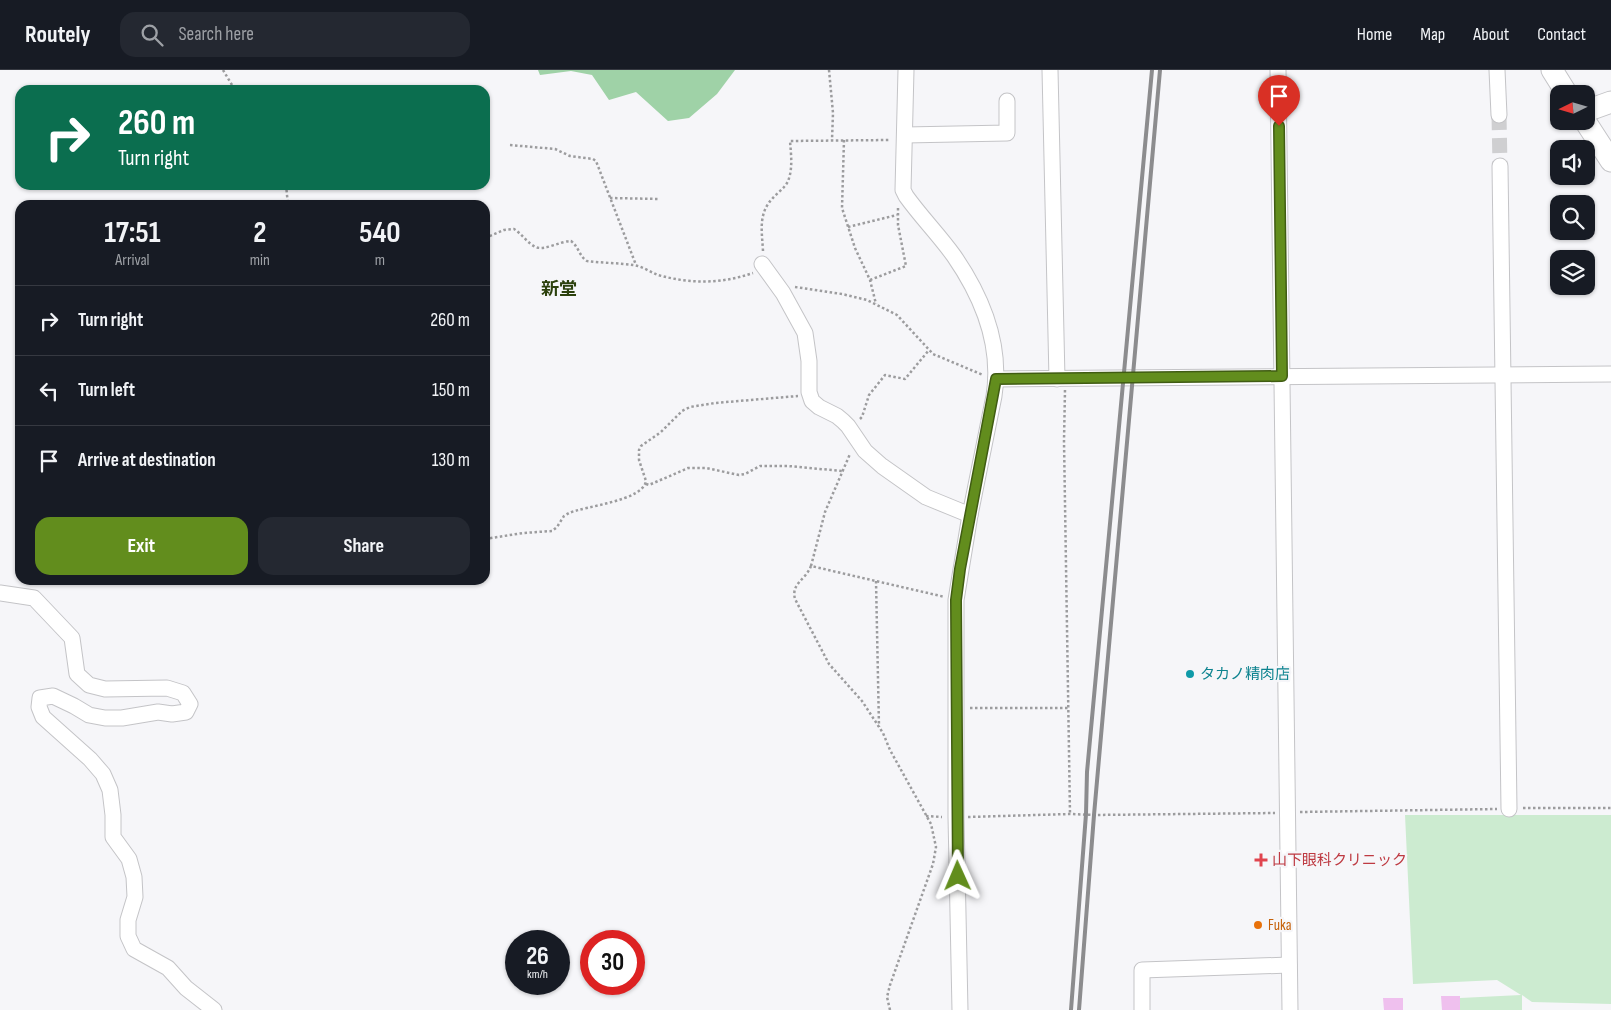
<!DOCTYPE html>
<meta charset="utf-8">
<style>
:root{--surface:#171b24;--page:#242831;--text:#f1f3f6;--muted:#9ea1a6;--line:#363941;--accent:#628d1d}
body{margin:0;font-family:"Sofia Sans Condensed","Noto Sans JP",sans-serif;background:var(--page);color:var(--text);height:100vh;display:flex;flex-direction:column;font-size:19px;white-space:nowrap}
*{box-sizing:border-box;margin:0}
p{font-size:16px;color:var(--muted)}
.icon{flex:none;width:28px;height:28px;fill:none;stroke:currentColor;stroke-width:2;stroke-linecap:round;stroke-linejoin:round}
.map{position:relative;flex:1;overflow:hidden}
.side{position:absolute;left:15px;top:130px;width:475px;height:385px;display:flex;flex-direction:column;background:var(--surface);border-radius:15px;box-shadow:0 1px 4px #0004}
.side>*{flex:none}
.hud{position:absolute;left:15px;top:15px;width:475px;height:105px;border-radius:15px;box-shadow:0 1px 4px #0004;background:#0b6e4f;color:#fff;overflow:hidden}
.needle{width:32px;rotate:265deg}
.fabs{position:absolute;left:1550px;top:15px;display:grid;gap:10px}
.fabs a{display:grid;place-items:center;width:45px;height:45px;border-radius:10px;background:var(--surface);box-shadow:0 1px 4px #0004;font-size:25px}
.speed{position:absolute;left:505px;top:860px;display:flex;gap:10px;font-size:25px;font-weight:700;text-align:center}
.speed>*{display:grid;place-content:center;width:65px;height:65px;border-radius:50%;background:var(--surface);box-shadow:0 1px 4px #0004;line-height:1}
.speed small{font-size:12px;font-weight:400}
.speed .limit{border:8px solid #d22;background:#fff;color:#111}
.pin{position:absolute;display:grid;place-items:center;width:42px;height:42px;color:#fff;margin:-51px -21px;border-radius:50% 50% 50% 0;rotate:-45deg;box-shadow:0 0 5px #0007}
.pin .icon{rotate:45deg}
.me{position:absolute;width:55px;margin:-28px;rotate:359deg;stroke-linejoin:round;filter:drop-shadow(0 0 4px #0008)}
.turn{display:flex;align-items:center;gap:18px;height:105px;padding:0 20px;font-size:22px}
.turn .icon{width:65px;height:65px;stroke-width:2.5}
.turn b{display:block;font-size:35px;line-height:42px}
.eta{display:flex;justify-content:space-evenly;align-items:center;height:85px;text-align:center}
.eta b{font-size:30px;font-weight:700;line-height:35px}
.primary-button{display:flex;gap:10px;margin-top:auto;padding:10px 20px}
.primary-button a{flex:1;height:58px;border-radius:15px;background:var(--accent);color:#fff;font-size:20px;font-weight:700;line-height:58px;text-align:center}
.primary-button a+a{background:var(--page);color:var(--text)}
ul{padding:0;list-style:none}
li{display:flex;align-items:center;gap:15px;height:70px;padding:0 20px;border-top:1px solid var(--line)}
li div{flex:1}
li b{display:block;font-size:19px}
li em{font-style:normal}
header{display:flex;align-items:center;gap:30px;box-sizing:border-box;height:70px;padding:0 25px;background:var(--surface);border-bottom:1px solid var(--line)}
header strong{font-size:24px}
nav{display:flex;gap:28px;margin-inline-start:auto;font-size:18px}
.search{width:350px;height:45px;background:var(--page);display:flex;align-items:center;gap:12px;box-sizing:border-box;padding:0 18px;border-radius:15px;color:var(--muted);font-size:19px}
.map>svg:first-child{display:block}
</style>
<header>
<strong>Routely</strong>
<div class="search"><svg class="icon" aria-label="search" viewBox="0 0 24 24"><circle cx="10" cy="10" r="6"/><path d="M15 15l6 6"/></svg>Search here</div>
<nav><a>Home</a><a>Map</a><a>About</a><a>Contact</a></nav>
</header>
<div class="map">
<svg width="1611" height="940" viewBox="0 0 1611 940">
<rect width="100%" height="100%" fill="#f6f6f9"/>
<polygon fill="#ccebd0" points="1405,745 1611,745 1611,934 1532,932 1522,925 1522,940 1460,940 1460,928 1521,925 1497,910 1413,914"/>
<polygon fill="#9fd2a7" points="538,0 735,0 717,24 689,48 668,51 636,22 609,30 592,5 571,1 540,5"/>
<g fill="#efc0ee">
<polygon points="1441,926 1460,926 1460,940 1442,940"/>
<polygon points="1383,928 1403,928 1403,940 1384,940"/>
</g>
<g fill="none" stroke-linecap="round" stroke-linejoin="round">
<polyline stroke="#cfcfd1" stroke-width="15" stroke-dasharray="15 8" stroke-linecap="butt" points="1499,45 1500,96"/>
<defs>
<g id="minor">
<path d="M906,0L903,120L906,126C921,147 939,165 954,186C983,228 1002,275 994,326L970,445L956,530V747L960,940"/>
<polyline points="1050,0 1057,309"/>
<polyline points="1278,0 1290,940"/>
<polyline points="1497,0 1499,45"/>
<polyline points="905,65 1007,63 1007,31"/>
<polyline points="1500,96 1509,739"/>
<polyline points="762,194 783,223 805,263 809,291 809,322 812,331 819,337 837,346 843,351 848,356 865,381 882,396 926,427 970,445"/>
<polyline points="996,309 1611,304"/>
<polyline points="0,523 34,528 72,568 77,604 89,615 105,619 167,618 183,623 190,634 186,642 172,644 158,642 122,648 105,648 89,645 74,636 53,626 40,628 39,637 43,647 90,689 103,704 110,720 113,745 113,767 129,789 134,807 135,827 128,850 128,866 134,879 168,898 186,918 214,940"/>
<polyline points="1142,940 1142,900 1289,895"/>
</g>
<g id="highway">
<polyline points="1552,0 1567,24"/>
<polyline points="1586,41 1611,32"/>
<polyline points="1585,51 1611,91"/>
</g>
</defs>
<use href="#minor" stroke="#c4c4c7" stroke-width="17"/>
<use href="#highway" stroke="#c4c4c7" stroke-width="23"/>
<g stroke="#9c9c9e" stroke-width="2.5" stroke-dasharray="2.5 2.5" stroke-linecap="butt">
<polyline points="223,0 235,20"/>
<polyline points="829,0 833,43 832,70"/>
<polyline points="844,70 842,138 855,178 870,210 876,234"/>
<polyline points="510,75 555,79 570,86 593,89 596,91 636,195"/>
<polyline points="286,115 288,135"/>
<polyline points="610,128 659,129"/>
<polyline points="848,157 897,145"/>
<path d="M485,168L504,160L514,159C522,164 528,174 536,177C544,181 561,171 571,171C579,177 579,186 587,191C602,193 619,193 633,195C642,196 650,202 658,205C690,214 721,214 753,203"/>
<path d="M763,181C762,162 758,144 772,129C777,123 785,118 788,111C793,99 791,84 790,71L890,70"/>
<polyline points="870,210 906,196 898,155 898,137"/>
<polyline points="795,217 842,224 867,230 897,245 933,284 983,305"/>
<polyline points="1065,320 1064,371 1070,744"/>
<polyline points="860,349 862,347 869,325 885,305 905,309 929,280"/>
<polyline points="646,414 649,415 688,398 706,398 739,405 745,404 760,396 788,396 842,401"/>
<path d="M485,469L523,463L552,461L557,457L564,446L569,443C585,436 643,431 646,411L639,390V380L641,376L661,362L682,341L690,337L715,333L798,326"/>
<polyline points="811,496 825,442 850,384"/>
<polyline points="876,511 879,657"/>
<polyline points="970,638 1069,638"/>
<polyline points="1523,738 1611,738"/>
<polyline points="1300,742 1497,739"/>
<polyline points="926,746 942,747"/>
<polyline points="968,747 1070,744 1094,745 1275,743"/>
<path d="M890,940L887,927L890,915L933,794L936,777L931,754L890,680L883,663L862,631L829,594L795,529C791,513 805,511 811,496L945,527"/>
</g>
<use href="#minor" stroke="#fff" stroke-width="15"/>
<use href="#highway" stroke="#fff" stroke-width="21"/>
<g stroke="#8c8c8e" stroke-width="4">
<polyline points="1071,940 1086,744 1087,702 1152,0"/>
<polyline points="1079,940 1094,745 1160,0"/>
</g>
</g>
<g fill="none" stroke-linecap="round" stroke-linejoin="round">
<defs>
<polyline id="route" points="958,806 956,530 960,499 996,309 1282,306 1279,56"/>
</defs>
<use href="#route" stroke="#405c13" stroke-width="12"/>
<use href="#route" stroke="#628d1d" stroke-width="9"/>
</g>
<circle fill="#0f9aa8" stroke="#f6f6f9" stroke-width="2" cx="1190" cy="604" r="5"/>
<path fill="#e0444e" stroke="#f6f6f9" stroke-width="2" d="M1258.5 782.5h5v5h5v5h-5v5h-5v-5h-5v-5h5z"/>
<circle fill="#e8710a" stroke="#f6f6f9" stroke-width="2" cx="1258" cy="855" r="5"/>
<g text-anchor="middle" stroke-width="4.5" stroke-linejoin="round" paint-order="stroke">
<g font-size="15" fill="#0d838f" stroke="#f6f6f9" text-anchor="start">
<text x="1200" y="609">タカノ精肉店</text>
</g>
<g font-size="15" fill="#be3a42" stroke="#f6f6f9" text-anchor="start">
<text x="1272" y="795">山下眼科クリニック</text>
</g>
<g font-size="15" fill="#c56008" stroke="#f6f6f9" text-anchor="start">
<text x="1268" y="860">Fuka</text>
</g>
<g font-size="18" font-weight="bold" fill="#2c410d" stroke="#f6f6f9">
<text x="559" y="225">新堂</text>
</g>
</g>
</svg>
<div class="fabs">
<a><svg class="needle" viewBox="-14 -14 28 28"><path d="M0-13l5 13h-10z" fill="#e53935"/><path d="M0 13l5-13h-10z" fill="#9ea1a6"/></svg></a>
<a><svg class="icon" aria-label="sound" viewBox="0 0 24 24"><path d="M4 9h4l5-4v14l-5-4H4zM17 9q2 3 0 6"/></svg></a>
<a><svg class="icon" aria-label="search" viewBox="0 0 24 24"><circle cx="10" cy="10" r="6"/><path d="M15 15l6 6"/></svg></a>
<a><svg class="icon" aria-label="layers" viewBox="0 0 24 24"><path d="M12 4l9 5-9 5-9-5zM3 14l9 5 9-5"/></svg></a>
</div>
<div class="speed"><div>26<small>km/h</small></div><div class="limit">30</div></div>
<div class="pin" style="left:1279px;top:56px;background:#d93025"><svg class="icon" aria-label="arrive" viewBox="0 0 24 24"><path d="M6 21V4h12l-3 4 3 4H6"/></svg></div>
<svg class="me" style="left:958px;top:806px" viewBox="-20 -20 40 40"><path d="M0-17L14 15 0 8-14 15z" fill="#628d1d" stroke="#fff" stroke-width="4"/></svg>
<div class="hud">
<div class="turn"><svg class="icon" aria-label="right" viewBox="0 0 24 24"><path d="M7 20v-9h11M14 6l5 5-5 5"/></svg><div><b>260 m</b>Turn right</div></div>
</div>
<section class="side">
<div class="eta">
<div><b>17:51</b><p>Arrival</p></div>
<div><b>2</b><p>min</p></div>
<div><b>540</b><p>m</p></div>
</div>
<ul>
<li><svg class="icon" aria-label="right" viewBox="0 0 24 24"><path d="M7 20v-9h11M14 6l5 5-5 5"/></svg><div><b>Turn right</b></div><em>260 m</em></li>
<li><svg class="icon" aria-label="left" viewBox="0 0 24 24"><path d="M17 20v-9H6M10 6l-5 5 5 5"/></svg><div><b>Turn left</b></div><em>150 m</em></li>
<li><svg class="icon" aria-label="arrive" viewBox="0 0 24 24"><path d="M6 21V4h12l-3 4 3 4H6"/></svg><div><b>Arrive at destination</b></div><em>130 m</em></li>
</ul>
<div class="primary-button"><a>Exit</a><a>Share</a></div>
</section>
</div>
